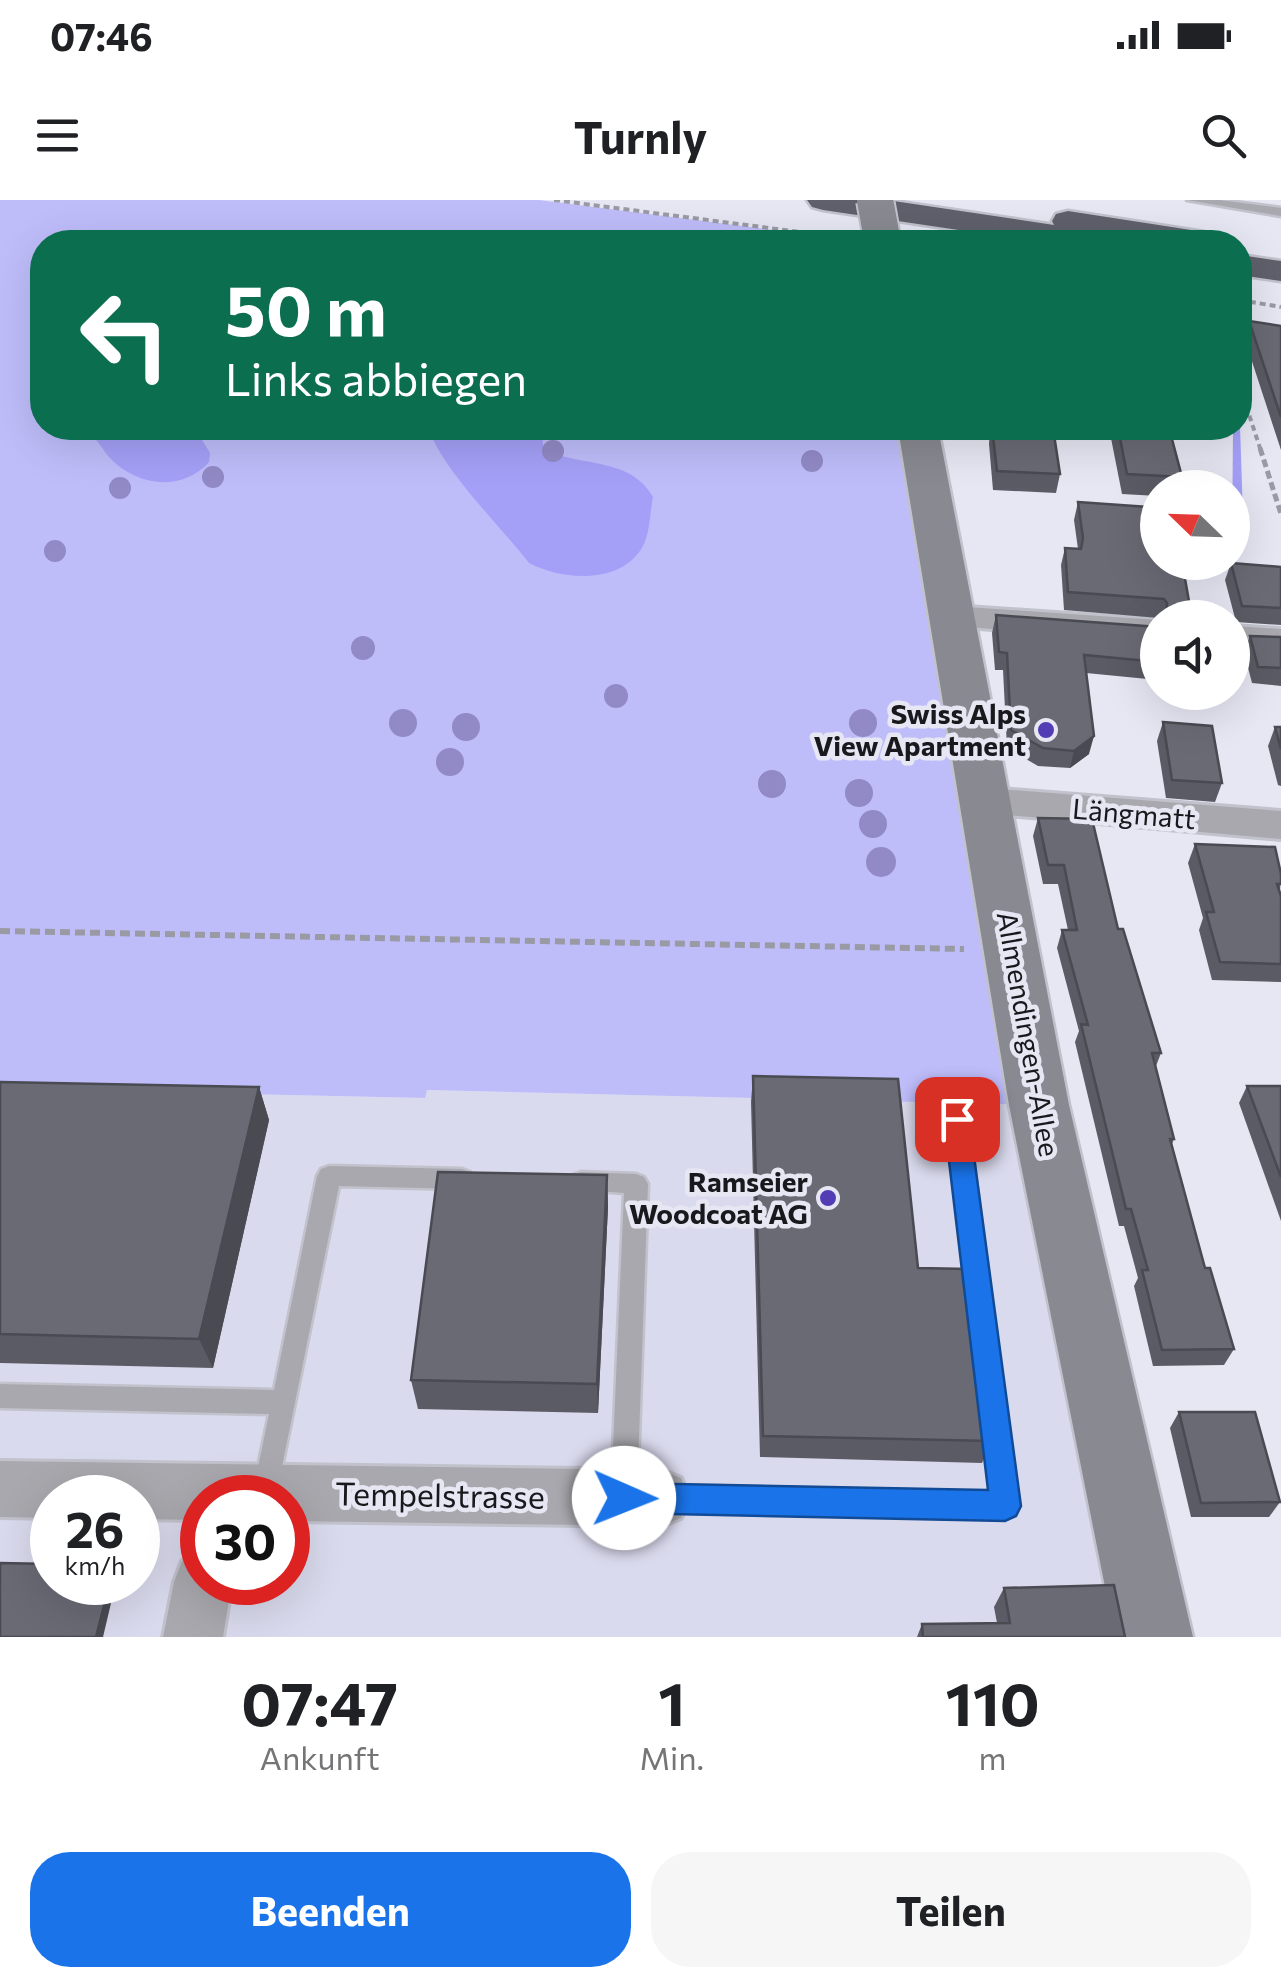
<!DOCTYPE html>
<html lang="de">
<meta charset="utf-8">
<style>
:root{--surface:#fff;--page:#f6f6f6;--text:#202124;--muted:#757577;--accent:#1a73e8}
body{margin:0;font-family:Commissioner,sans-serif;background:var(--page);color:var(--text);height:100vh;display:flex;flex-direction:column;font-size:38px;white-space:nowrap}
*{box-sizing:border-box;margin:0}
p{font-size:32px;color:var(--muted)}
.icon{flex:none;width:55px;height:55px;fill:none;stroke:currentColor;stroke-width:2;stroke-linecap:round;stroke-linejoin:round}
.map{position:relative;height:1437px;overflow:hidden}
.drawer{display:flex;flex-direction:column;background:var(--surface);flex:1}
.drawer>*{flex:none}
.top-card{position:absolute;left:30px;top:30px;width:1222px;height:210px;border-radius:40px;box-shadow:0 10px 40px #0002;background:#0b6e4f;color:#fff;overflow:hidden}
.needle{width:65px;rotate:293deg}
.tools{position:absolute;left:1140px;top:270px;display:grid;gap:20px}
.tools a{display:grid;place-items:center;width:110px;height:110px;border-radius:50%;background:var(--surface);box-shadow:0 10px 40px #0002;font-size:50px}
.speed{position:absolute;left:30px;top:1275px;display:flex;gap:20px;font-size:50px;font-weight:700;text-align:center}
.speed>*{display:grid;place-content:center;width:130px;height:130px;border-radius:50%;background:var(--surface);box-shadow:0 10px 40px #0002;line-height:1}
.speed small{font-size:25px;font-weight:400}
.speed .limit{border:15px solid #d22;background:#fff;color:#111}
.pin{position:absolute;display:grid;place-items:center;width:85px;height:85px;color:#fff;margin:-42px;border-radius:20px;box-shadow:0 5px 15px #0006}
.me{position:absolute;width:110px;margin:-55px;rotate:91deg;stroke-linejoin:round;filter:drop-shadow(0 0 8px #0008)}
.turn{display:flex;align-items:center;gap:35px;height:210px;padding:0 30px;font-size:45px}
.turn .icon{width:130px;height:130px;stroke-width:2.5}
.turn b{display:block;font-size:70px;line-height:85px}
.eta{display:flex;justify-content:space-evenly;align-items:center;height:170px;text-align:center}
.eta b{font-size:60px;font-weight:700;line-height:70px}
.button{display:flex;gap:20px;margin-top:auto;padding:20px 30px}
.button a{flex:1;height:115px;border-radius:40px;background:var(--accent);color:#fff;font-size:40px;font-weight:700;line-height:115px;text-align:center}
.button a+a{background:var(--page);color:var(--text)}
.status{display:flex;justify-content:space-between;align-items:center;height:70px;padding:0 50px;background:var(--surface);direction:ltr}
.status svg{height:28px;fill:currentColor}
header{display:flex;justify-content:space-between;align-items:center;height:130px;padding:0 30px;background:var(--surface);font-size:45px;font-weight:700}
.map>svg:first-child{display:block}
</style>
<div class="status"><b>07:46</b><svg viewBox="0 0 49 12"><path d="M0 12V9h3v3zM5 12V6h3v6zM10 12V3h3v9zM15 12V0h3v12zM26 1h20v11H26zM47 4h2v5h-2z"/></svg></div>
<header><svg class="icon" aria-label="menu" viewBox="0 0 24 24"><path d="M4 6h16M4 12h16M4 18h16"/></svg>Turnly<svg class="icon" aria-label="search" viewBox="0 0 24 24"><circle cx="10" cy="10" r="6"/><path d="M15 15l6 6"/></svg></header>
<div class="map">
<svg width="1281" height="1437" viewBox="0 0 1281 1437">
<rect width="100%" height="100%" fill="#e7e7f4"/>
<path fill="#dadaee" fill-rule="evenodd" d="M426,890L1039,905L1154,1437H0V913L244,894L424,898ZM52,1298H138V1382H52ZM202,1298H288V1382H202Z"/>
<polygon fill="#bebdfa" points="0,0 539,0 869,42 42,42 42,228 918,228 1039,905 427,890 425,898 245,894 0,913"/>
<g fill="#a4a0f7">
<path d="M82,228H195L210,253L209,262C181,293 136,286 109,257C100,246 95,235 82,228Z"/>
<path d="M429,228H542L543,245L548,251C585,267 631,258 653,297C650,311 650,331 644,344C624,385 563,381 529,363C502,328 439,266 429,228Z"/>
</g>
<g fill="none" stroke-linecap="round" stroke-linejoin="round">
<polygon fill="#a4a0f7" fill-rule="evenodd" points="1240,226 1243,316 1237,346 1232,349 1233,228"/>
<defs>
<g id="lane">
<polygon points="1187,0 1219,0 1281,8 1281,16"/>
<polygon points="957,910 965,912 968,919 1018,1306 1014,1315 1005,1319 662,1311 653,1307 649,1298 653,1289 662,1285 990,1292 946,919 949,912"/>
<polygon points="329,966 462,969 470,972 474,979 470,986 462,989 339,986 276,1296 260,1298 254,1287 269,1214 0,1208 0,1184 274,1190 317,976 321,969"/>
<polygon points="581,972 636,974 644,977 648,984 637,1295 633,1304 624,1308 615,1304 611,1295 624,993 573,989 569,982 573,975"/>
</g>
<g id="street">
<polygon points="952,406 1158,420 1158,442 940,425 934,417 940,409"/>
<polygon points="1232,426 1281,429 1281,451 1232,448"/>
<polygon points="987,588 1281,611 1281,639 973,612 967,602 973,592"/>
<polygon points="0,1261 661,1270 681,1278 689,1298 681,1318 661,1326 288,1321 288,1298 202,1298 202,1320 138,1319 138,1298 52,1298 52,1318 0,1317"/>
<polygon points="202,1353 202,1382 232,1382 223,1437 163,1437 174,1382 182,1361"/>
</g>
<polygon id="secondary" points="898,228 938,228 1069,905 1193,1437 1115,1437 1009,905"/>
<g id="highway">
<polygon points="807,0 887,0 1054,25 1052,21 1056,14 1068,11 1204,32 1216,35 1221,42 1143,42 1116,38 1118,42 1040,42 823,10 812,7"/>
<polygon points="1240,55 1281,61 1281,81 1240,75"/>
</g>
</defs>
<use href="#lane" stroke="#c2c2cd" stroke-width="5"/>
<use href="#street" stroke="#c2c2cd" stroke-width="6"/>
<use href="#secondary" stroke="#c2c2cd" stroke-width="5"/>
<use href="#highway" stroke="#c2c2cd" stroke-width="5"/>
<g stroke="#9a9aa4" stroke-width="4" stroke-dasharray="6 4" stroke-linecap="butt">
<polyline points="554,0 846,38"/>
<polyline points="1240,100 1281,107"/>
<polyline points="1240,187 1261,251"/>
</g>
<polyline stroke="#9a9aa4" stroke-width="5" stroke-dasharray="8 4" stroke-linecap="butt" points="1260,248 1281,314"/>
<polyline stroke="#9a9aa4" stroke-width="6" stroke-dasharray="10 5" stroke-linecap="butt" points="0,731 964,749"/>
<use href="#lane" fill="#a8a8ae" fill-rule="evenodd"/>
<use href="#street" fill="#a8a8ae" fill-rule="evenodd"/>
<use href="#secondary" fill="#898991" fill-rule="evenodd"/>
<use href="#highway" fill="#5f606b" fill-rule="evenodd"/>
<defs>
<polyline id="secondary-bridge" points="875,0 882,38"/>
</defs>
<use href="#secondary-bridge" stroke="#c2c2cd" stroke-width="40" stroke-linecap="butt"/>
<use href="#secondary-bridge" stroke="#898991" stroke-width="36"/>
</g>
<g fill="#928ac6">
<circle cx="553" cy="251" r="11"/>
<circle cx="812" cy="261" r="11"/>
<circle cx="213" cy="277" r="11"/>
<circle cx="120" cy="288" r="11"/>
<circle cx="55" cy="351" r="11"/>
<circle cx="363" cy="448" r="12"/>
<circle cx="616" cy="496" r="12"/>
<circle cx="403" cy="523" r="14"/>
<circle cx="863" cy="523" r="14"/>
<circle cx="466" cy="527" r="14"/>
<circle cx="450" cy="562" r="14"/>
<circle cx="772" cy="584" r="14"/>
<circle cx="859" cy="593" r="14"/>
<circle cx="873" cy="624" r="14"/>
<circle cx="881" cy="662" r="15"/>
</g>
<g fill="#5b5b65">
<polygon points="1249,121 1281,126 1281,250 1244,137"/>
<polygon points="990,228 1045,228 1060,274 1056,293 993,290 989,244"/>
<polygon points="1109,228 1169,228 1182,277 1179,288 1158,288 1158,296 1122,294"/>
<polygon points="1078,302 1156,351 1192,418 1159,418 1064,410 1061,365 1065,348 1078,349 1074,320"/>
<polygon points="1231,363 1281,367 1281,425 1236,422 1225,380"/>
<polygon points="996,415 1158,427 1158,480 1086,473 1089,554 1070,568 1038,566 1007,548 1003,470 995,470 992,433"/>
<polygon points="1250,436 1281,437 1281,486 1252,483 1244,452"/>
<polygon points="1163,522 1222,583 1215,602 1166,598 1157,541"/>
<polygon points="1275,527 1281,527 1281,586 1278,585 1268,546"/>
<polygon points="1038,618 1118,729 1161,853 1156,866 1174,939 1172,944 1205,1068 1234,1149 1224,1165 1153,1166 1134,1086 1138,1078 1124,1026 1119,1026 1075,842 1079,831 1057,748 1062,730 1068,730 1058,684 1043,684 1033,636"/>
<polygon points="1195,644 1281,674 1280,691 1281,696 1281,782 1212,780 1199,730 1203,718 1188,663"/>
<polygon points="753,876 918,1068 991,1241 982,1263 760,1257 751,902"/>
<polygon points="0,882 259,887 269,920 213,1168 0,1163"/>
<polygon points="1247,886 1281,886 1281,1021 1239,903"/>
<polygon points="607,975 608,1007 598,1213 418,1209 411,1180"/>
<polygon points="1179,1212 1280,1302 1269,1317 1191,1317 1170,1228"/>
<polygon points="1004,1388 1125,1437 917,1437 922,1424 997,1423 994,1407"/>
</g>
<g fill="#4a4a52">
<polygon points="1094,536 1089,554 1070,568 1074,551"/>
<polygon points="259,887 269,920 213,1168 199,1139"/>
<polygon points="607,975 608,1007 598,1213 597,1184"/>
<polygon points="110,1382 116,1382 103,1437 96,1437"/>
</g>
<g fill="#6a6a75" stroke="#4a4a52" stroke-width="2.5">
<polygon points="1249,121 1281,126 1281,217"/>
<polygon points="992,228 1053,228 1060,274 997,271"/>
<polygon points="1118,228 1169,228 1182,277 1127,274"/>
<polygon points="1078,302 1148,307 1158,351 1158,362 1182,362 1192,418 1166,418 1167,403 1164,399 1068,392 1065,348 1081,349 1083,338"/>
<polygon points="1231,363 1281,367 1281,408 1242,406"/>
<polygon points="996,415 1158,427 1158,462 1084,455 1094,536 1074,551 1043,548 1011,530 1007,453 999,452"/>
<polygon points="1250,436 1281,437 1281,468 1258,467"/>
<polygon points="1163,522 1212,526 1222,583 1172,580"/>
<polygon points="1275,527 1281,527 1281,549"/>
<polygon points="1038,618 1092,619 1118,729 1123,729 1161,853 1152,853 1174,939 1170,939 1205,1068 1210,1068 1234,1149 1162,1150 1142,1070 1148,1070 1131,1009 1126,1009 1081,824 1088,825 1062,730 1077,730 1064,665 1048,665"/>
<polygon points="1195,644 1275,647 1281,674 1281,684 1277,684 1281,696 1281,764 1220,762 1206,712 1214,712"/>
<polygon points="753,876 898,879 918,1068 969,1069 991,1241 763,1236"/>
<polygon points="0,882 259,887 199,1139 0,1134"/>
<polygon points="1247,886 1281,886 1281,977"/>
<polygon points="438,972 607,975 597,1184 411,1180"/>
<polygon points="1179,1212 1255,1212 1280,1302 1201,1303"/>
<polygon points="0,1363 52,1364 52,1382 110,1382 96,1437 0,1437"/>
<polygon points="1114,1385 1125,1437 923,1437 922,1424 1010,1423 1004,1388"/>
</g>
<polygon fill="#1a73e8" stroke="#114b97" stroke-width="2.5" points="957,908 966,911 969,919 1021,1306 1016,1316 1005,1321 624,1313 613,1308 609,1298 613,1287 624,1283 988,1290 944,919 948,911"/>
<g fill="#523db4" stroke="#e7e7f4" stroke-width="4">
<circle cx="1046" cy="530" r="10"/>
<circle cx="828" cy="998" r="10"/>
</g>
<g text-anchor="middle" stroke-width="9" stroke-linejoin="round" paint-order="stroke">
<g font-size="28" font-weight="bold" fill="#18181d" stroke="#e7e7f4" text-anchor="end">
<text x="1026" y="524">Swiss Alps<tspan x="1026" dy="32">View Apartment</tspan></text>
<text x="808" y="992">Ramseier<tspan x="808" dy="32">Woodcoat AG</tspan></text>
</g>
<g font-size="28" fill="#18181d" stroke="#e7e7f4">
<text transform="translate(1134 614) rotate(5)" y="10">Längmatt</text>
<text transform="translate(1028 834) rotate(80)" y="10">Allmendingen-Allee</text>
</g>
<g font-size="32" fill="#18181d" stroke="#e7e7f4">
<text transform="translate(440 1296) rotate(1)" y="11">Tempelstrasse</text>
</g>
</g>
</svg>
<div class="tools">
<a><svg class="needle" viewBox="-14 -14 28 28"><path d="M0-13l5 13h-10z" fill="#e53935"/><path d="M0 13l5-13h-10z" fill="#757577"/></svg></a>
<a><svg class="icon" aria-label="sound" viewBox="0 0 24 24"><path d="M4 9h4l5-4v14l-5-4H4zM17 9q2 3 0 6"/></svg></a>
</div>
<div class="speed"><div>26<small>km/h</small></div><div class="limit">30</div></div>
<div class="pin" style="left:957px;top:919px;background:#d93025"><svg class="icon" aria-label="arrive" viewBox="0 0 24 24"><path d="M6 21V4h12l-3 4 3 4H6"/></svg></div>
<svg class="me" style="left:624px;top:1298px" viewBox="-20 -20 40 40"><circle r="19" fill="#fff"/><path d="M0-13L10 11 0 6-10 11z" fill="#1a73e8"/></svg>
<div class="top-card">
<div class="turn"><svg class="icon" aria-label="left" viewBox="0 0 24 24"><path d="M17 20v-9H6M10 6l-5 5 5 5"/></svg><div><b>50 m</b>Links abbiegen</div></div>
</div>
</div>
<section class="drawer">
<div class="eta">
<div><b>07:47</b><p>Ankunft</p></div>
<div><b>1</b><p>Min.</p></div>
<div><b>110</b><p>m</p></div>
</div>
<div class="button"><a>Beenden</a><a>Teilen</a></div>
</section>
